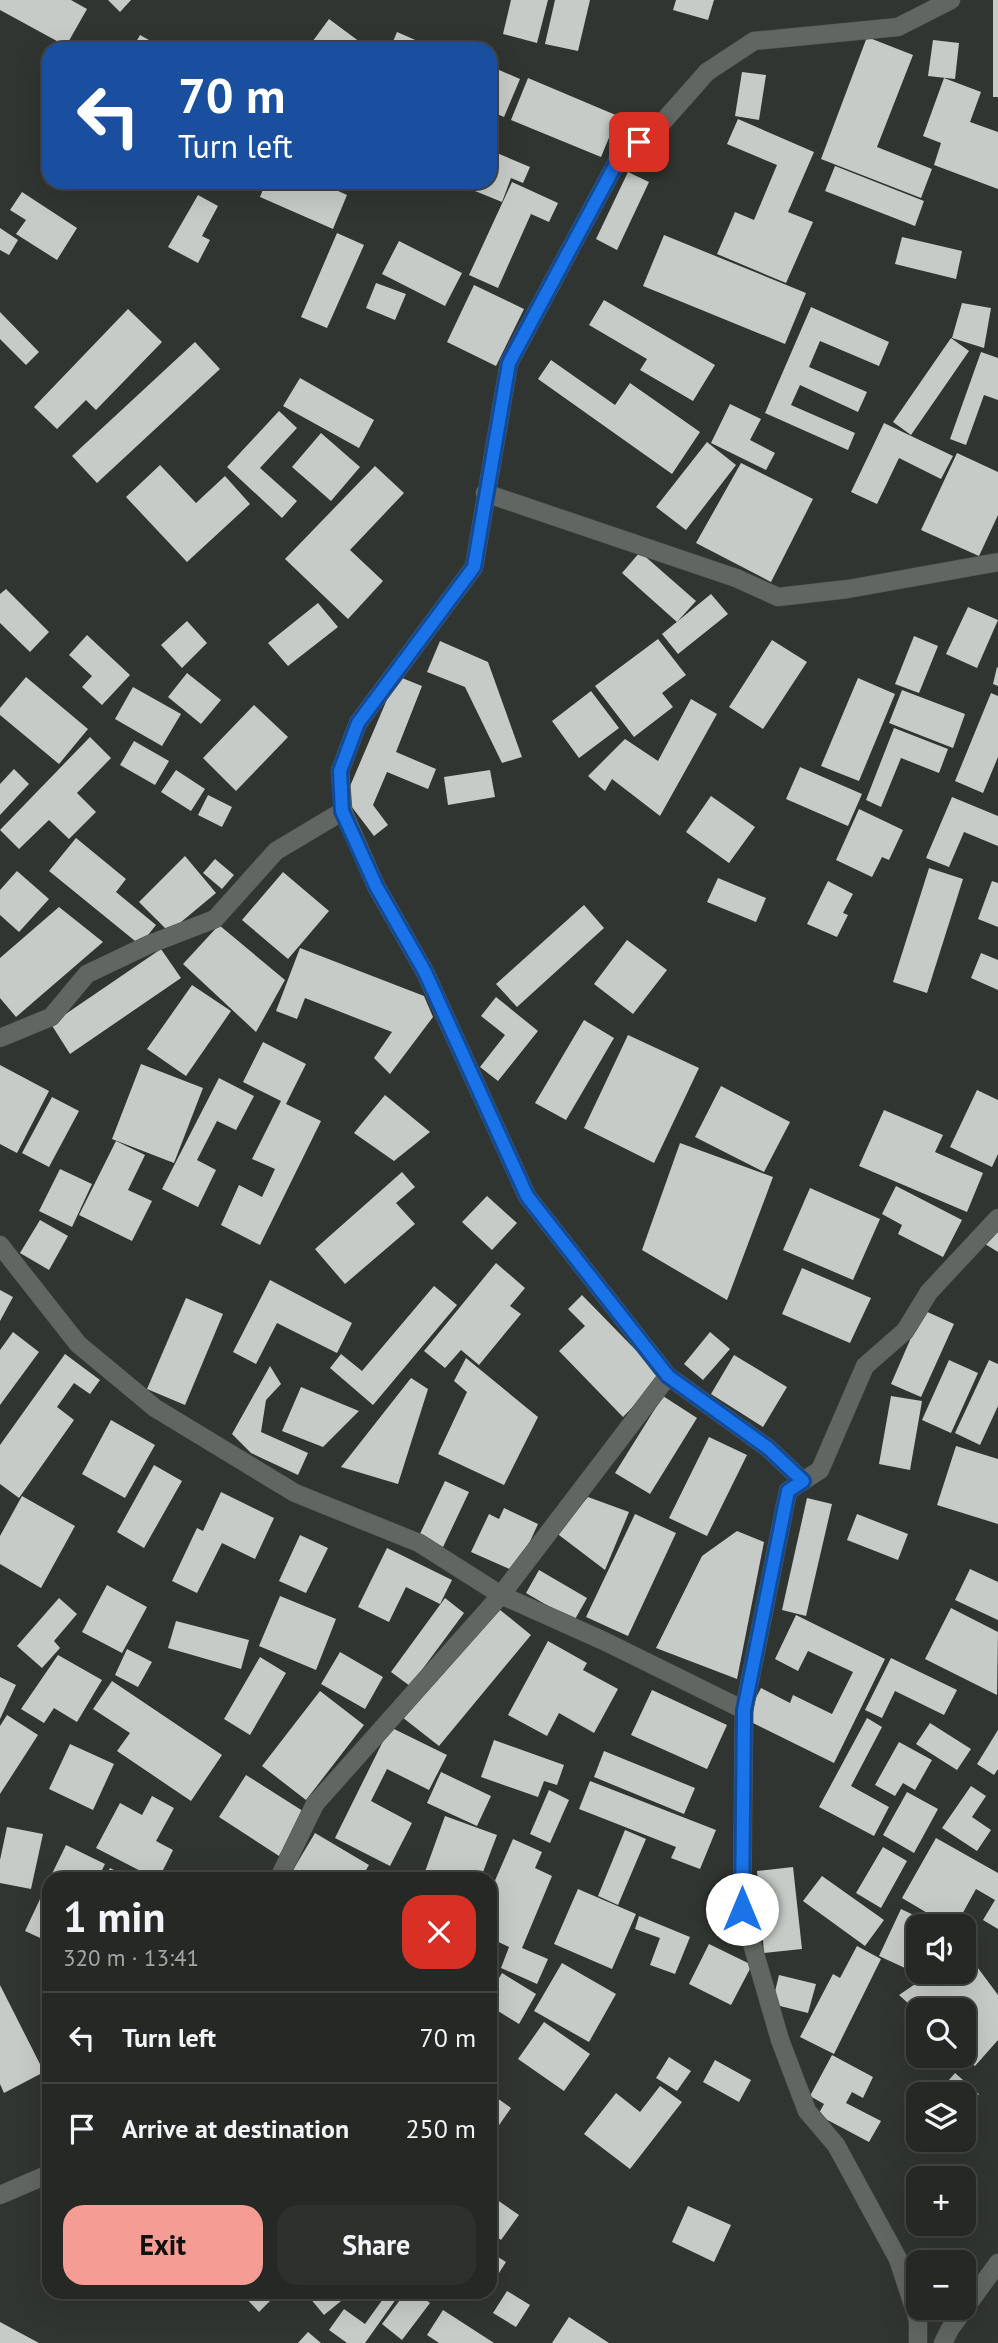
<!DOCTYPE html>
<meta charset="utf-8">
<style>
:root{--surface:#252825;--page:#2d302d;--text:#f1f3f6;--muted:#a3a6a7;--line:#424442;--accent:#f59c95}
body{margin:0;font-family:"PT Sans",sans-serif;background:var(--page);color:var(--text);height:100vh;display:flex;flex-direction:column;font-size:26px;white-space:nowrap}
*{box-sizing:border-box;margin:0}
p{font-size:23px;color:var(--muted)}
.icon{flex:none;width:38px;height:38px;fill:none;stroke:currentColor;stroke-width:2;stroke-linecap:round;stroke-linejoin:round}
.map{position:relative;flex:1;overflow:hidden}
.sheet{position:absolute;left:42px;top:1872px;width:455px;height:427px;display:flex;flex-direction:column;background:var(--surface);border-radius:21px;box-shadow:0 7px 28px #0002,0 0 0 2px var(--line)}
.sheet>*{flex:none}
.banner{position:absolute;left:42px;top:42px;width:455px;height:147px;border-radius:21px;box-shadow:0 7px 28px #0002,0 0 0 2px var(--line);background:#1a4fa0;color:#fff;overflow:hidden}
.controls{position:absolute;left:906px;top:1914px;display:grid;gap:14px}
.controls a{display:grid;place-items:center;width:70px;height:70px;border-radius:14px;background:var(--surface);box-shadow:0 7px 28px #0002,0 0 0 2px var(--line);font-size:35px}
.pin{position:absolute;display:grid;place-items:center;width:60px;height:60px;color:#fff;margin:-30px;border-radius:14px;box-shadow:0 4px 10px #0006}
.me{position:absolute;width:77px;margin:-38px;rotate:0deg;stroke-linejoin:round;filter:drop-shadow(0 0 5px #0008)}
.turn{display:flex;align-items:center;gap:24px;height:147px;padding:0 21px;font-size:32px}
.turn .icon{width:91px;height:91px;stroke-width:2.5}
.turn b{display:block;font-size:49px;line-height:60px}
.round{display:grid;place-items:center;flex:none;width:74px;height:74px;border-radius:21px;background:var(--page)}
.headline{display:flex;align-items:center;justify-content:space-between;height:119px;padding:0 21px}
h1{font-size:42px;font-weight:700;line-height:52px}
.action{display:flex;gap:14px;margin-top:auto;padding:14px 21px}
.action a{flex:1;height:80px;border-radius:21px;background:var(--accent);color:#111;font-size:28px;font-weight:700;line-height:80px;text-align:center}
.action a+a{background:var(--page);color:var(--text)}
ul{padding:0;list-style:none}
li{display:flex;align-items:center;gap:21px;height:91px;padding:0 21px;border-top:2px solid var(--line)}
li div{flex:1}
li b{display:block;font-size:26px}
li em{font-style:normal}
.map>svg:first-child{display:block}
</style>
<div class="map">
<svg width="998" height="2343" viewBox="0 0 998 2343">
<rect width="100%" height="100%" fill="#313531"/>
<g fill="#c6cbc7">
<polygon points="0,0 71,0 87,9 66,46 0,10"/>
<polygon points="108,0 131,0 120,12"/>
<polygon points="511,0 548,0 537,43 503,34"/>
<polygon points="555,0 590,0 578,51 545,44"/>
<polygon points="676,0 714,0 708,20 673,10"/>
<rect x="993" y="0" width="5" height="97"/>
<polygon points="329,19 364,45 361,49 307,49"/>
<polygon points="397,32 436,49 390,49"/>
<polygon points="140,35 165,49 132,49"/>
<polygon points="867,37 913,55 877,147 932,169 921,198 821,159"/>
<polygon points="933,40 959,43 955,79 928,76"/>
<polygon points="490,66 520,79 504,117 490,111"/>
<polygon points="742,72 766,75 759,120 735,116"/>
<polygon points="528,78 618,116 601,157 511,120"/>
<polygon points="944,78 981,92 970,122 998,132 998,189 934,165 941,143 923,136"/>
<polygon points="738,119 814,152 788,212 813,222 786,283 717,254 735,212 754,220 777,165 727,144"/>
<polygon points="490,150 530,167 523,183 511,178 502,202 453,182 490,182"/>
<polygon points="835,166 924,201 915,226 825,191"/>
<polygon points="628,172 649,182 617,250 596,239"/>
<polygon points="266,182 318,182 347,195 333,229 260,197"/>
<polygon points="512,182 558,203 549,222 531,214 498,288 469,275"/>
<polygon points="22,192 77,228 57,260 16,234 26,220 10,210"/>
<polygon points="198,195 218,206 202,236 210,240 198,263 168,247"/>
<polygon points="0,228 18,240 9,255 0,250"/>
<polygon points="337,233 364,245 327,328 301,317"/>
<polygon points="664,235 806,293 785,344 643,286"/>
<polygon points="902,237 962,251 956,279 895,264"/>
<polygon points="399,241 462,273 445,306 382,274"/>
<polygon points="376,283 406,294 395,320 366,308"/>
<polygon points="474,285 524,309 496,366 447,342"/>
<polygon points="604,300 715,365 693,401 640,370 647,359 589,325"/>
<polygon points="962,303 991,308 984,348 952,338"/>
<polygon points="811,307 889,342 879,366 820,341 809,367 867,392 858,412 800,385 791,405 855,433 848,450 765,413"/>
<polygon points="128,309 162,342 96,410 86,400 57,429 34,407"/>
<polygon points="0,312 39,352 26,365 0,339"/>
<polygon points="951,338 969,351 911,435 893,422"/>
<polygon points="195,342 220,369 97,483 72,456"/>
<polygon points="981,352 998,358 998,400 984,395 966,445 950,439"/>
<polygon points="551,360 615,405 630,383 700,432 672,474 538,379"/>
<polygon points="300,378 374,420 359,448 283,406"/>
<polygon points="730,404 761,419 750,440 775,453 766,470 711,443"/>
<polygon points="279,411 297,428 260,468 297,501 282,518 227,467"/>
<polygon points="884,423 953,456 941,479 899,458 877,504 851,492"/>
<polygon points="321,433 360,467 331,501 292,467"/>
<polygon points="707,442 736,465 686,530 656,507"/>
<polygon points="957,453 998,472 998,515 979,556 921,530"/>
<polygon points="741,463 813,499 771,582 696,543"/>
<polygon points="160,465 196,503 225,476 250,504 187,562 126,497"/>
<polygon points="375,466 404,493 350,550 383,581 348,619 285,559"/>
<polygon points="640,552 696,601 677,622 622,573"/>
<polygon points="6,589 49,632 30,652 0,623 0,594"/>
<polygon points="711,594 728,614 678,654 662,634"/>
<polygon points="318,603 338,627 288,666 268,643"/>
<polygon points="968,607 998,620 977,668 946,654"/>
<polygon points="187,621 207,643 182,668 161,645"/>
<polygon points="87,635 130,675 102,705 82,687 92,676 69,655"/>
<polygon points="914,636 938,646 919,693 895,684"/>
<polygon points="658,639 686,675 662,693 673,707 634,737 595,686"/>
<polygon points="772,640 807,662 763,729 729,707"/>
<polygon points="440,641 488,662 522,757 502,763 465,687 427,672"/>
<polygon points="997,667 998,668 998,686 993,684"/>
<polygon points="187,673 221,700 201,724 168,697"/>
<polygon points="397,676 422,686 396,752 436,769 428,789 387,772 373,805 388,825 374,836 345,798"/>
<polygon points="26,677 88,729 59,764 0,715 0,708"/>
<polygon points="858,678 895,694 859,781 821,766"/>
<polygon points="133,687 181,714 162,746 115,719"/>
<polygon points="902,690 965,714 953,748 889,723"/>
<polygon points="591,691 619,728 579,758 552,721"/>
<polygon points="991,693 998,696 998,757 983,793 955,781"/>
<polygon points="691,699 717,714 660,816 612,779 605,791 588,776 625,739 658,761"/>
<polygon points="254,705 288,737 236,791 203,758"/>
<polygon points="894,728 948,749 939,773 901,758 881,807 866,800"/>
<polygon points="90,737 111,758 77,793 96,812 69,839 49,820 19,849 0,830"/>
<polygon points="134,741 169,761 155,785 120,765"/>
<polygon points="800,767 862,794 848,826 786,799"/>
<polygon points="14,769 29,784 0,815 0,784"/>
<polygon points="176,770 205,789 191,811 161,792"/>
<polygon points="490,770 495,797 448,805 444,777"/>
<polygon points="208,795 232,807 222,827 198,815"/>
<polygon points="711,796 755,827 729,863 686,832"/>
<polygon points="952,797 998,816 998,846 964,832 949,867 926,858"/>
<polygon points="859,809 903,830 889,860 882,857 872,877 836,860"/>
<polygon points="76,838 126,879 116,892 156,925 140,945 49,871"/>
<polygon points="185,856 216,893 169,932 139,902"/>
<polygon points="215,859 234,875 222,889 203,873"/>
<polygon points="929,868 963,879 927,993 893,982"/>
<polygon points="17,871 49,899 19,932 0,915 0,890"/>
<polygon points="283,872 329,911 288,959 242,920"/>
<polygon points="718,878 766,898 756,922 707,902"/>
<polygon points="828,881 853,894 843,913 848,915 837,937 807,924"/>
<polygon points="992,881 998,883 998,927 978,919"/>
<polygon points="584,905 604,928 517,1007 496,984"/>
<polygon points="59,907 103,942 16,1017 0,998 0,958"/>
<polygon points="219,925 285,980 256,1032 183,964"/>
<polygon points="627,940 667,970 633,1014 594,984"/>
<polygon points="300,948 424,996 433,1017 390,1074 374,1058 392,1032 305,998 297,1019 276,1011"/>
<polygon points="161,949 181,978 70,1054 51,1024"/>
<polygon points="981,953 998,960 998,990 971,978"/>
<polygon points="192,985 231,1011 186,1076 147,1049"/>
<polygon points="496,997 538,1031 498,1081 480,1067 505,1035 481,1016"/>
<polygon points="584,1020 614,1038 566,1120 535,1103"/>
<polygon points="628,1035 699,1068 654,1163 584,1128"/>
<polygon points="263,1042 306,1064 286,1104 321,1121 260,1245 221,1225 239,1185 262,1197 275,1169 252,1159 281,1101 243,1082"/>
<polygon points="141,1064 203,1088 174,1163 112,1139"/>
<polygon points="0,1065 49,1091 17,1153 0,1144"/>
<polygon points="219,1078 254,1096 236,1130 217,1121 197,1160 216,1170 198,1207 162,1189"/>
<polygon points="721,1086 790,1122 764,1172 695,1137"/>
<polygon points="977,1090 998,1100 998,1154 992,1167 950,1147"/>
<polygon points="385,1095 430,1132 394,1161 354,1133"/>
<polygon points="52,1097 79,1111 49,1167 22,1153"/>
<polygon points="884,1110 943,1135 935,1152 983,1173 967,1212 859,1166"/>
<polygon points="116,1141 145,1155 128,1190 152,1201 132,1241 79,1215"/>
<polygon points="680,1143 773,1177 727,1300 642,1250"/>
<polygon points="60,1169 92,1184 72,1227 39,1211"/>
<polygon points="402,1172 415,1187 396,1203 415,1224 345,1284 315,1249"/>
<polygon points="896,1186 962,1220 943,1257 898,1234 902,1225 882,1214"/>
<polygon points="810,1188 880,1219 853,1280 783,1250"/>
<polygon points="487,1196 517,1223 492,1250 462,1222"/>
<polygon points="40,1220 68,1236 49,1270 20,1253"/>
<polygon points="998,1224 998,1252 985,1244"/>
<polygon points="496,1263 525,1288 510,1306 521,1314 479,1365 461,1350 445,1368 424,1351"/>
<polygon points="802,1268 871,1298 850,1343 782,1314"/>
<polygon points="270,1280 352,1323 337,1353 277,1323 256,1364 233,1352"/>
<polygon points="434,1286 457,1305 373,1405 330,1368 341,1354 362,1371"/>
<polygon points="0,1290 13,1297 0,1321"/>
<polygon points="582,1295 662,1377 623,1417 559,1351 585,1326 568,1309"/>
<polygon points="186,1298 223,1314 185,1405 147,1389"/>
<polygon points="923,1310 954,1324 921,1397 891,1384"/>
<polygon points="13,1332 39,1352 0,1405 0,1350"/>
<polygon points="710,1332 730,1349 703,1380 684,1364"/>
<polygon points="65,1354 100,1380 90,1394 74,1383 57,1407 74,1420 19,1498 0,1484 0,1445"/>
<polygon points="734,1355 787,1387 763,1427 711,1394"/>
<polygon points="466,1358 538,1417 504,1485 438,1454 467,1392 454,1381"/>
<polygon points="949,1360 978,1373 951,1433 922,1420"/>
<polygon points="989,1360 998,1364 998,1406 980,1445 955,1433"/>
<polygon points="270,1366 281,1384 266,1400 261,1432 308,1453 298,1475 251,1453 232,1434"/>
<polygon points="411,1378 428,1389 398,1484 341,1467"/>
<polygon points="301,1387 359,1411 323,1447 282,1431"/>
<polygon points="663,1396 697,1418 650,1494 615,1473"/>
<polygon points="891,1396 922,1401 910,1470 879,1464"/>
<polygon points="111,1420 155,1445 125,1498 82,1474"/>
<polygon points="709,1437 747,1455 707,1536 669,1518"/>
<polygon points="956,1446 998,1459 998,1524 937,1505"/>
<polygon points="154,1465 182,1481 144,1548 117,1532"/>
<polygon points="445,1481 469,1492 443,1547 419,1536"/>
<polygon points="221,1492 274,1518 255,1559 222,1543 197,1593 172,1581 197,1528 203,1531"/>
<polygon points="22,1496 75,1526 41,1588 0,1564 0,1536"/>
<polygon points="588,1497 629,1512 605,1570 555,1532"/>
<polygon points="807,1498 832,1504 806,1616 782,1610"/>
<polygon points="504,1508 538,1524 516,1572 471,1552 489,1514 499,1519"/>
<polygon points="635,1514 676,1533 628,1636 586,1617"/>
<polygon points="857,1514 908,1534 898,1560 847,1540"/>
<polygon points="737,1531 764,1542 737,1679 656,1648 702,1556"/>
<polygon points="300,1535 328,1548 306,1593 279,1581"/>
<polygon points="387,1548 452,1580 440,1604 406,1587 389,1622 358,1607"/>
<polygon points="970,1569 998,1582 998,1620 955,1600"/>
<polygon points="539,1570 587,1598 574,1621 526,1593"/>
<polygon points="107,1585 147,1607 122,1653 82,1632"/>
<polygon points="280,1596 336,1619 316,1670 259,1646"/>
<polygon points="59,1598 77,1614 54,1641 60,1648 42,1668 17,1646"/>
<polygon points="445,1598 464,1613 410,1686 391,1672"/>
<polygon points="494,1605 531,1635 439,1746 402,1717"/>
<polygon points="951,1608 998,1632 997,1695 925,1659"/>
<polygon points="796,1615 885,1659 834,1763 745,1719 761,1688 790,1703 793,1695 832,1714 853,1672 808,1651 798,1671 775,1659"/>
<polygon points="176,1621 249,1640 241,1669 168,1648"/>
<polygon points="548,1641 587,1663 583,1670 618,1689 594,1733 559,1713 547,1736 508,1715"/>
<polygon points="127,1649 152,1662 138,1687 115,1675"/>
<polygon points="340,1652 383,1677 365,1709 321,1684"/>
<polygon points="58,1655 102,1680 77,1722 54,1708 44,1723 21,1709"/>
<polygon points="260,1657 286,1673 250,1735 224,1719"/>
<polygon points="891,1658 957,1690 944,1715 895,1691 882,1718 865,1710"/>
<polygon points="0,1677 16,1685 0,1719"/>
<polygon points="112,1681 222,1755 191,1801 117,1751 130,1733 93,1709"/>
<polygon points="652,1690 727,1725 707,1769 631,1735"/>
<polygon points="320,1691 364,1725 306,1800 262,1766"/>
<polygon points="7,1715 38,1735 0,1794 0,1726"/>
<polygon points="867,1718 882,1727 851,1786 889,1807 874,1836 819,1807"/>
<polygon points="930,1723 971,1749 957,1770 916,1744"/>
<polygon points="390,1727 447,1755 429,1790 387,1769 371,1801 412,1823 390,1866 335,1838"/>
<polygon points="998,1730 998,1769 994,1775 977,1764"/>
<polygon points="494,1740 564,1765 557,1785 544,1781 538,1797 481,1777"/>
<polygon points="899,1742 932,1760 915,1790 903,1783 895,1796 875,1785"/>
<polygon points="70,1744 114,1764 93,1810 49,1789"/>
<polygon points="604,1751 695,1788 684,1814 594,1777"/>
<polygon points="441,1772 491,1796 477,1826 427,1803"/>
<polygon points="246,1775 306,1813 279,1856 219,1817"/>
<polygon points="590,1781 716,1830 700,1869 671,1858 676,1847 579,1809"/>
<polygon points="971,1786 986,1796 972,1817 991,1830 977,1851 942,1828"/>
<polygon points="549,1790 569,1800 550,1843 530,1834"/>
<polygon points="907,1792 938,1809 914,1853 883,1835"/>
<polygon points="152,1796 174,1808 156,1841 173,1850 158,1880 96,1848 120,1803 142,1815"/>
<polygon points="445,1816 497,1835 480,1880 422,1880"/>
<polygon points="7,1827 43,1834 31,1889 0,1883 0,1860"/>
<polygon points="625,1830 646,1839 618,1905 598,1896"/>
<polygon points="315,1833 369,1865 360,1880 324,1880 314,1873 310,1880 287,1880"/>
<polygon points="936,1838 998,1873 998,1929 983,1920 995,1900 976,1889 955,1927 951,1927 902,1898"/>
<polygon points="513,1839 542,1852 535,1868 552,1876 522,1948 548,1959 537,1984 501,1968 509,1947 490,1938 490,1892"/>
<polygon points="66,1845 105,1864 97,1880 49,1880"/>
<polygon points="883,1847 907,1861 881,1908 856,1893"/>
<polygon points="793,1867 802,1949 764,1953 757,1871"/>
<polygon points="110,1868 133,1880 104,1880"/>
<polygon points="203,1873 215,1880 200,1880"/>
<polygon points="822,1876 884,1920 865,1946 803,1901"/>
<polygon points="49,1880 49,1942 25,1931"/>
<polygon points="578,1889 636,1914 612,1969 554,1944"/>
<polygon points="901,1909 939,1927 919,1927 920,1975 879,1956"/>
<polygon points="639,1916 690,1937 675,1974 650,1965 660,1938 635,1929"/>
<polygon points="709,1944 752,1965 731,2005 689,1984"/>
<polygon points="857,1946 881,1959 834,2054 800,2037 833,1974 840,1978"/>
<polygon points="969,1956 998,1995 998,2040 975,2066 964,2056 964,2011 919,2011 919,2013 899,1995 924,1978 954,1982 960,1972 964,1972 964,1965"/>
<polygon points="490,1960 499,1969 490,1978"/>
<polygon points="562,1963 616,1994 589,2042 534,2011"/>
<polygon points="502,1973 536,1994 519,2024 490,2006 490,1994"/>
<polygon points="779,1975 816,1984 808,2013 772,2004"/>
<polygon points="0,1985 44,2072 4,2093 0,2084"/>
<polygon points="544,2022 590,2054 564,2091 518,2059"/>
<polygon points="832,2055 873,2077 863,2098 852,2092 846,2103 881,2121 869,2142 818,2115 824,2104 810,2096"/>
<polygon points="669,2057 691,2071 677,2091 656,2078"/>
<polygon points="715,2060 751,2080 739,2102 703,2082"/>
<polygon points="955,2073 979,2094 964,2112 964,2095 936,2095"/>
<polygon points="660,2086 682,2102 630,2169 584,2134 616,2093 640,2112"/>
<polygon points="490,2093 511,2108 490,2138"/>
<polygon points="490,2195 519,2215 501,2240 490,2232"/>
<polygon points="688,2206 731,2225 714,2262 672,2242"/>
<polygon points="490,2252 506,2262 490,2287"/>
<polygon points="507,2291 530,2305 516,2327 493,2313"/>
<polygon points="240,2292 279,2292 259,2312"/>
<polygon points="315,2292 352,2292 324,2315 309,2297"/>
<polygon points="373,2292 401,2292 365,2343 347,2343 329,2330 344,2309 365,2324 383,2299"/>
<polygon points="406,2292 423,2292 421,2296 430,2303 402,2340 382,2324"/>
<polygon points="443,2310 494,2343 439,2343 427,2335"/>
<polygon points="569,2317 609,2343 552,2343"/>
<polygon points="0,2322 39,2343 0,2343"/>
<polygon points="308,2332 321,2343 298,2343"/>
</g>
<g fill="none" stroke-linecap="round" stroke-linejoin="round">
<defs>
<g id="street">
<polyline points="485,493 736,578 778,597 848,589 998,562"/>
<polyline points="0,1038 51,1017 87,974 150,944 215,919 276,851 343,811"/>
<polyline points="0,1245 78,1344 155,1408 295,1493 419,1543 501,1595 604,1641 744,1710"/>
<polyline points="803,1481 820,1470 865,1366 905,1331 929,1292 998,1218"/>
<polyline points="278,1880 315,1804 501,1595 668,1376"/>
<polyline points="0,2195 49,2174"/>
<polyline points="918,2343 918,2320 898,2259 836,2145 807,2111 780,2040 742,1909 744,1710 788,1491 803,1481 768,1448 668,1376 527,1196 425,972 376,886 343,811 340,771 358,723 474,567 509,363 618,160 661,124 707,72 754,41 898,27 951,0"/>
<polyline points="943,2343 950,2329 998,2263"/>
</g>
</defs>
<use href="#street" stroke="#4e514f" stroke-width="19"/>
<use href="#street" stroke="#616662" stroke-width="18"/>
</g>
<g fill="none" stroke-linecap="round" stroke-linejoin="round">
<defs>
<polyline id="route" points="639,142 618,160 509,363 474,567 358,723 340,771 342,811 376,886 425,972 527,1196 668,1376 768,1448 803,1481 788,1491 744,1710 742,1909"/>
</defs>
<use href="#route" stroke="#114b97" stroke-width="18"/>
<use href="#route" stroke="#1a73e8" stroke-width="12"/>
</g>
</svg>
<div class="controls">
<a><svg class="icon" aria-label="sound" viewBox="0 0 24 24"><path d="M4 9h4l5-4v14l-5-4H4zM17 9q2 3 0 6"/></svg></a>
<a><svg class="icon" aria-label="search" viewBox="0 0 24 24"><circle cx="10" cy="10" r="6"/><path d="M15 15l6 6"/></svg></a>
<a><svg class="icon" aria-label="layers" viewBox="0 0 24 24"><path d="M12 4l9 5-9 5-9-5zM3 14l9 5 9-5"/></svg></a>
<a>+</a>
<a>−</a>
</div>
<div class="pin" style="left:639px;top:142px;background:#d93025"><svg class="icon" aria-label="arrive" viewBox="0 0 24 24"><path d="M6 21V4h12l-3 4 3 4H6"/></svg></div>
<svg class="me" style="left:742px;top:1909px" viewBox="-20 -20 40 40"><circle r="19" fill="#fff"/><path d="M0-13L10 11 0 6-10 11z" fill="#1a73e8"/></svg>
<div class="banner">
<div class="turn"><svg class="icon" aria-label="left" viewBox="0 0 24 24"><path d="M17 20v-9H6M10 6l-5 5 5 5"/></svg><div><b>70 m</b>Turn left</div></div>
</div>
<section class="sheet">
<div class="headline"><div><h1>1 min</h1><p>320 m · 13:41</p></div><a class="round" style="background:#d93025;color:#fff"><svg class="icon" aria-label="close" viewBox="0 0 24 24"><path d="M6 6l12 12M18 6L6 18"/></svg></a></div>
<ul>
<li><svg class="icon" aria-label="left" viewBox="0 0 24 24"><path d="M17 20v-9H6M10 6l-5 5 5 5"/></svg><div><b>Turn left</b></div><em>70 m</em></li>
<li><svg class="icon" aria-label="arrive" viewBox="0 0 24 24"><path d="M6 21V4h12l-3 4 3 4H6"/></svg><div><b>Arrive at destination</b></div><em>250 m</em></li>
</ul>
<div class="action"><a>Exit</a><a>Share</a></div>
</section>
</div>
